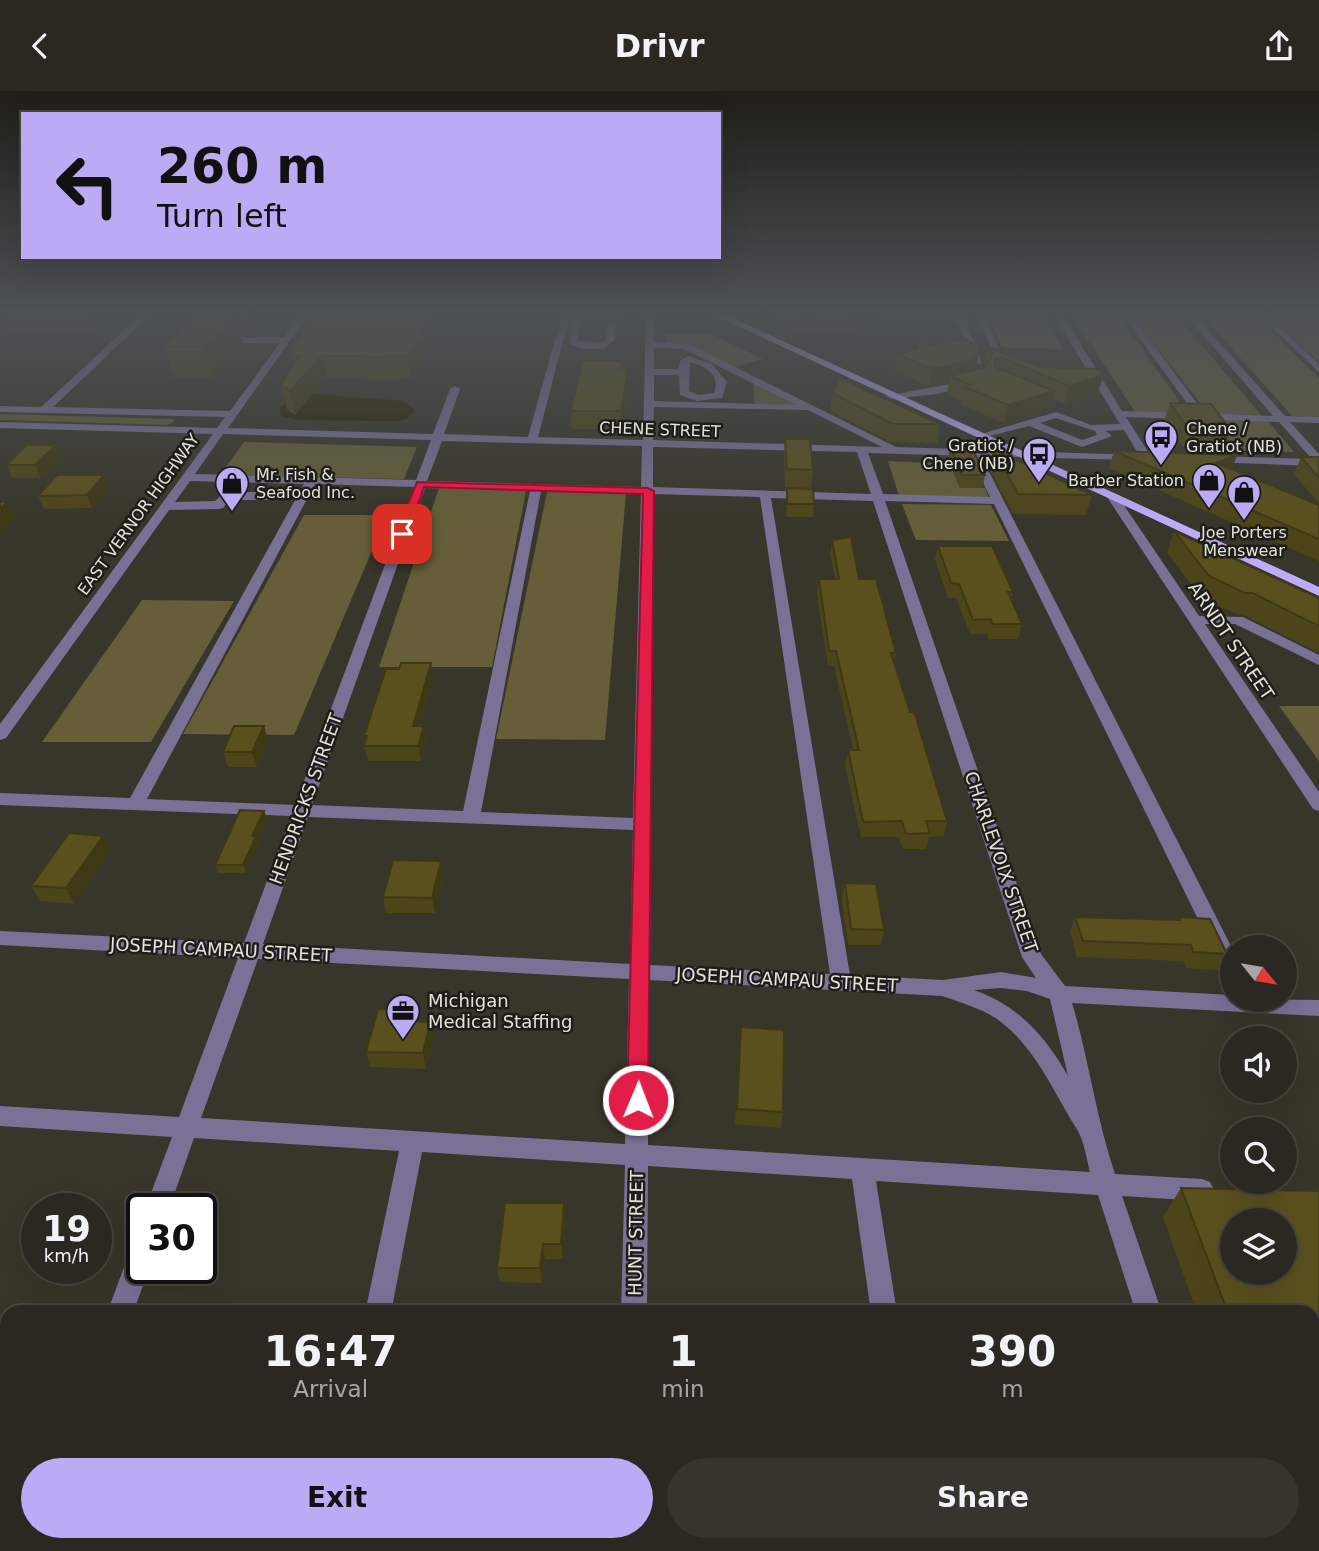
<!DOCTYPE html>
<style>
:root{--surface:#2a2820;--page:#36342d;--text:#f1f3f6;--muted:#a5a6a5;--line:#46443e;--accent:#bcaaf5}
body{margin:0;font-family:"DejaVu Sans",sans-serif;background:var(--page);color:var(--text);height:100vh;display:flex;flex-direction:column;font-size:26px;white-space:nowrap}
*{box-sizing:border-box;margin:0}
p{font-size:23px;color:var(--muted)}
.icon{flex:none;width:38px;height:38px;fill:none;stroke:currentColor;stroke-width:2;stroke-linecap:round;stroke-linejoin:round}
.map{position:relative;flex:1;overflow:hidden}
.panel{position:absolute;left:0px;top:1214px;width:1320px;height:247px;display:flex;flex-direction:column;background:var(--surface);border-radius:21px 21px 0 0;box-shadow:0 7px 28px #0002,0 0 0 2px var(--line)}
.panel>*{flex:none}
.guide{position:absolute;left:21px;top:21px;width:700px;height:147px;border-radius:0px;box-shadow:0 7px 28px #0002,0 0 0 2px var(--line);background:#bcaaf5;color:#111;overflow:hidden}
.needle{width:46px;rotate:120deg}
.controls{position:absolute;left:1220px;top:844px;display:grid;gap:14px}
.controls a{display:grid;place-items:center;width:77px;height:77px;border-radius:50%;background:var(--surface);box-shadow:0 7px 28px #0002,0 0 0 2px var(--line);font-size:35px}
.speed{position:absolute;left:21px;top:1102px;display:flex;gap:14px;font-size:35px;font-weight:700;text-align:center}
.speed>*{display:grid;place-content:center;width:91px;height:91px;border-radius:50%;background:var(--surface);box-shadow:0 7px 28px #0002,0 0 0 2px var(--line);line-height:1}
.speed small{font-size:18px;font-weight:400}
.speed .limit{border:4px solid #111;border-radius:10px;background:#fff;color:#111}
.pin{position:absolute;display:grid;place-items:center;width:60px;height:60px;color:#fff;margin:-30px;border-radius:14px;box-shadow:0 4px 10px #0006}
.me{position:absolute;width:77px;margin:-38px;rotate:1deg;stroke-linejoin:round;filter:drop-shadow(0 0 5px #0008)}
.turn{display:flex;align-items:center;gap:24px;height:147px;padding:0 21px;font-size:32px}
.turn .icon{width:91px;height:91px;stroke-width:2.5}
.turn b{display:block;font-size:49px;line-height:60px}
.eta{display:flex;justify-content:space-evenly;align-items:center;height:119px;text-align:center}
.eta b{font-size:42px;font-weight:700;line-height:49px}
.cta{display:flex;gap:14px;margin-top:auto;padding:14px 21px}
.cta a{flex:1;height:80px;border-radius:42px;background:var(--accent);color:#111;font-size:28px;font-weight:700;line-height:80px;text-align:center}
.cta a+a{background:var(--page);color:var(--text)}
header{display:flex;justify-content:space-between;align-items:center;height:91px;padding:0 21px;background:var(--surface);font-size:32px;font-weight:700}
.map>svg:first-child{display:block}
</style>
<header><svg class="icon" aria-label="back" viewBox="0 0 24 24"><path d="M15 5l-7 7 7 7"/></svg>Drivr<svg class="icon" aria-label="share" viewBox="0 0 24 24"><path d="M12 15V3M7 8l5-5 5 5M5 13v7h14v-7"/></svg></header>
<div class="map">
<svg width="1319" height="1460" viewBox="0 0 1319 1460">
<rect width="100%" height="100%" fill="#38362a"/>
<g fill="#655e39">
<polygon points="987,223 1043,223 1063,258 1002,256"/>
<polygon points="1071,223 1117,223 1187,321 1135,321"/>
<polygon points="1130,223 1175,223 1261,324 1209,323"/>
<polygon points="1202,224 1257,225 1319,287 1319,326 1292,325"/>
<polygon points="1270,225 1319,226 1319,271"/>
<polygon points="666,243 710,243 763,268 730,277 686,255 667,254"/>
<polygon points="753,292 802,315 755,313"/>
<polygon points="0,323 172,328 175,330 167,334 0,329"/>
<polygon points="1206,328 1268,330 1294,361 1228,359"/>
<polygon points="244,351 417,356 404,388 220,384"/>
<polygon points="888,370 950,373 960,397 985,397 989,407 899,405"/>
<polygon points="439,397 526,400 492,576 379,576"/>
<polygon points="547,401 626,402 605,649 496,648"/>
<polygon points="902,413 991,414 1009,450 916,449"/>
<polygon points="304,424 387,424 294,644 183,643"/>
<polygon points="142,509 234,510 151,651 42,651"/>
<polygon points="1279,615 1319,615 1319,670"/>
</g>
<polygon fill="#2b2300" points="313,303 404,310 415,319 407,328 396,330 299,329 281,325 280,316 293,306"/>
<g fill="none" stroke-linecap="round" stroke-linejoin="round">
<g fill="#7a7197" fill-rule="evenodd">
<path d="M142,223H151L53,316L230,320L280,252H219L216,251V247L284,246L300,223H309L228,337L433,343L450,298L455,295L460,298L444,343L528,346L562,223H570L538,346L643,349L646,223H654V251L689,253L896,356L1138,364V368L1134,369L981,365L1232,857V885L1225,882L1222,877L994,413L885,410L1041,863L1065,895L1232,904V908L1319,909V925L1072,912C1089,968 1096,1027 1115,1083L1202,1088L1210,1091L1214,1099L1210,1107L1202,1110L1122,1105L1162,1222H1136L1098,1104L876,1090L897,1222H871L852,1088L648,1075L647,1222H621L625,1074L422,1061L391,1222H365L399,1060L194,1047L169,1118H145L172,1046L0,1035V1015L179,1026L238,867L0,854V840L244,852L291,725L0,714V702L130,707L304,393L190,390L175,411L215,410L225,401H273L279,405L273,409H229L223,417L219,418L169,419L6,647L0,649V633L213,343L0,337V331L217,337L225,326L0,321V315L41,316ZM654,257L684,258L797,314L654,310V284H679L680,304L697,310L722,307L727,291L712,273L688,265L680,270L678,278H654ZM690,271C706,275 721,284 714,302L698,304L689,300ZM654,316L808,319L882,356L653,349ZM223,343L431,349L416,389L195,383ZM442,350L642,355L641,396L427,390ZM653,356L857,361L871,403L653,396ZM868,362L970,365L990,406L883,403ZM315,393L414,396L295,714L147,708ZM425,397L530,400L463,720L312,714ZM541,400L641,403L633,727L481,721ZM653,403L760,406L830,883L650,874ZM771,407L873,410L1022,866L1036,887L1001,881L943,889L850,884ZM308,726L633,739L630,873L263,853ZM258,868L629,888L625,1053L201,1027ZM649,889L942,905C962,912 984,918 1001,931C1036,958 1055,1004 1078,1040C1084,1051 1087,1069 1090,1081L648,1054ZM1001,897L1027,900L1050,908L1068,985C1045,945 1019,915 974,899Z"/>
<polygon points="573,223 581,223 578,250 602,252 607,247 608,234 612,231 616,234 615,248 604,258 584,258 570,253"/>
<polygon points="919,223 966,228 982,273 974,271 957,230 881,227 877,224"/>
<polygon points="976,223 984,223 999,258 991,256"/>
<path d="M1053,223H1062L1122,320L1194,322L1122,223H1131L1204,322L1273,325L1185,223H1194L1285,325L1319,326V332L1290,331L1319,363V375L1211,371L1205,368L1211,365L1312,368L1279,331L1126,326L1152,367L1146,370L1142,369L1124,339L1106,340L1111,344L1110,346L1082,356L1029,335L978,348V344L1056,321L1091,334L1120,333ZM1056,327L1095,340L1097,344L1082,349L1040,332Z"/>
<polygon points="1258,223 1267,223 1319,273 1319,281"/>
<polygon points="970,289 975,292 973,294 937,303 891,308 886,305"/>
<polygon points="1109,404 1117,404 1199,525 1243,526 1319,564 1319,574 1235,533 1205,533 1319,701 1319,720 1313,718 1107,406"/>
<polygon points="142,1149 142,1178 149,1178 133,1222 107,1222 133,1152"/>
<polygon points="21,1454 51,1454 49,1460 19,1460"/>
<polygon points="316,1454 346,1454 345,1460 315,1460"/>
<rect x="616" y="1454" width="30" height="6"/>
<polygon points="903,1454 933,1454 934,1460 904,1460"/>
<polygon points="1210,1454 1240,1454 1242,1460 1212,1460"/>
</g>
<polygon fill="#beabf9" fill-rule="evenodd" points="712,223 724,223 1319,496 1319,505"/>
</g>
<g fill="#4d451a" fill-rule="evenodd">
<polygon points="0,223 116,223 96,241 12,242"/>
<polygon points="207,223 269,223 252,244 241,244 243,255 213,287 174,287 164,255"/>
<polygon points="317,223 440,223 427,260 410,287 367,290 366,287 326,287 295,324 287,318 281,294 293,274 291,257"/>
<polygon points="586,223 634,223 626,224 625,230 586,229"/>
<polygon points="759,223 849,223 859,228 857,243 796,241"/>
<polygon points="918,249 977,274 975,279 986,276 984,273 988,256 1039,276 1103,284 1098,302 1065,313 1052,307 1049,318 1004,332 962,314 962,310 947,303 949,291 929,295 895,280 897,263 917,258"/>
<polygon points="622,277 629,295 622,338 572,338 571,320"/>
<polygon points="832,302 940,333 937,352 890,351 830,320"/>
<polygon points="1170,312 1231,339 1225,357 1183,356 1164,330"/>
<polygon points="785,348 813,379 811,398 814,413 813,426 786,426 787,398 785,398 784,367"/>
<polygon points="950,354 985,384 983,397 960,397 948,367"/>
<polygon points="993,358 1092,404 1086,424 1013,423 989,377"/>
<polygon points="1114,360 1237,364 1231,379 1319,414 1319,470 1109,377"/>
<polygon points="1301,366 1319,366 1319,413 1294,383"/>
<polygon points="61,367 41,387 12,387 7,374"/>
<polygon points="104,384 109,397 92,417 44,418 38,405"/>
<polygon points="1174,440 1319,507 1319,562 1244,524 1236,523 1201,507 1167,461"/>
<polygon points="832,449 859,488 896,562 894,572 947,730 944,745 929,746 926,758 903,758 899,746 861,746 845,674 848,659 853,659 834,575 828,575 817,502 819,488 835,488 830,463"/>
<polygon points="938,455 1013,501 1011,510 1022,533 1018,548 989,548 987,543 970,543 956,507 948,507 935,468"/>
<polygon points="431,572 433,586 420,635 424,635 426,650 421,670 368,670 364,655 366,650 364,645 399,578"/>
<polygon points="264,635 268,650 257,676 228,676 223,661"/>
<polygon points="264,720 267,728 257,748 259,752 246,782 218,782 215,774"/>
<polygon points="110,760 74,813 40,810 31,795"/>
<polygon points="444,786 435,822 386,822 383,806"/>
<polygon points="845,792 884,839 881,854 848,854 842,808"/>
<polygon points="1075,826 1178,829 1179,826 1227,863 1218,879 1186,877 1183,870 1077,866 1070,841"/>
<polygon points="417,930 430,931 434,946 426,978 370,976 366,961"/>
<polygon points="740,951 783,1021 781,1037 735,1033"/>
<path d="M1181,1097L1319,1100V1460H1283L1281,1454H1312V1222H1197L1163,1126ZM1232,1129H1284V1181H1232Z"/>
<polygon points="566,1127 563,1168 545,1168 542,1192 500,1191 497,1177"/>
</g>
<g fill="#3f3815">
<polygon points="5,223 12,242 0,251 0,226"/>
<polygon points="90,223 116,223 96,241"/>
<polygon points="247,223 269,223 252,244"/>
<polygon points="430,223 440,223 427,260 410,287 407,265"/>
<polygon points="236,224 243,255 213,287 204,255"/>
<polygon points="980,257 977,274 972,285 950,285 949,291 929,295 932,278"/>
<polygon points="322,265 326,287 295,324 290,300"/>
<polygon points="628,278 629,295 622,338 621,320"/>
<polygon points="1103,284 1098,302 1065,313 1069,295"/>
<polygon points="1054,300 1049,318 1004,332 1008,314"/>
<polygon points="56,354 61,367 41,387 35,374"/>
<polygon points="1237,364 1231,381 1216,372"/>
<polygon points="104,384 109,397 92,417 87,404"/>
<polygon points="7,411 15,428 0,444 0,418"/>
<polygon points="431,572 433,586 416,650 413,635"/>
<polygon points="264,635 268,650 257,676 252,661"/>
<polygon points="424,635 426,650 421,670 418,655"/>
<polygon points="264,720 267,728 257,748 259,752 246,782 243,774 252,745"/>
<polygon points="103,745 110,760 74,813 66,797"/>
<polygon points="441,770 444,786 435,822 432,807"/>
<polygon points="414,919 418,935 411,930"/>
<polygon points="430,931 434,946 426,978 423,962"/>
<polygon points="564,1112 566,1127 563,1168 561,1153"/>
<polygon points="543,1153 545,1168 542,1192 540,1177"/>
</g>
<g fill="#5a501e" stroke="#3f3815" stroke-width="2" fill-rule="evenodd">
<polygon points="317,223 430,223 424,238 407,265 363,267 364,265 322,265 290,300 281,294 299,265 291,265 297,257 291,257"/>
<polygon points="793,223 849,223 859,228 798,226"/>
<polygon points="195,224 236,224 204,255 164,255"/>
<polygon points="965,248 980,257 975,268 939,277 932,278 897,263 918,258 918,249 931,254"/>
<polygon points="988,256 1039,276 1099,278 1103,284 1069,295 1004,267 995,268 995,276 1054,300 1008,314 965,296 971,294 950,285 986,276 992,262"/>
<polygon points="583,269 622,270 621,277 628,278 621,320 571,320"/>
<polygon points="840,287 940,333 893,333 832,302"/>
<polygon points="1170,312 1211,313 1231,339 1189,338"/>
<polygon points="785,348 810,348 813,379 787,378"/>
<polygon points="26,354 56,354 35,374 7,374"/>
<polygon points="950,354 971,355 985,384 962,384"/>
<polygon points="993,358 1092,404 1018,403"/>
<polygon points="1114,360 1237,364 1216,372 1319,414 1319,448"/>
<polygon points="1301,366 1319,366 1319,387"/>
<polygon points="57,384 104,384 87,404 38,405"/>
<polygon points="787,397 813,398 814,413 787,413"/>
<polygon points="0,411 7,411 0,418"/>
<polygon points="1174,440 1319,507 1319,535 1253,502 1245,502 1209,485"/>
<polygon points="851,446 859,488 876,488 896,562 891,562 910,621 914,620 947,730 926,730 930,742 906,743 902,730 863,731 848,659 859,659 836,560 829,560 819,488 839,488 832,449"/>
<polygon points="938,455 992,455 1013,501 1008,501 1022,533 992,533 991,528 973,529 959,493 951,492"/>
<polygon points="401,572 431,572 413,635 424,635 418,655 364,655 367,645 364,645 386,578 399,578"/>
<polygon points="234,635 264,635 252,661 223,661"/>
<polygon points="240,719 264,720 252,745 256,745 243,774 215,774"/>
<polygon points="69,742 103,745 66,797 31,795"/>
<polygon points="393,769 441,770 432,807 383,806"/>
<polygon points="845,792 876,793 884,839 851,838"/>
<polygon points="1075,826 1180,829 1179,826 1210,828 1227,863 1193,861 1191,854 1083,850"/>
<polygon points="378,918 414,919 411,930 430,931 423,962 366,961"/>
<polygon points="741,936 784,939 783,1021 737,1018"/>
<path d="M1181,1097L1319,1100V1460L1312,1444V1222H1228ZM1232,1129H1284V1181H1232Z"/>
<polygon points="505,1112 564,1112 561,1153 543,1153 540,1177 497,1177"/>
</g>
<linearGradient id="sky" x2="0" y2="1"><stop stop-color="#1f1e17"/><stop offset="0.52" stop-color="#4d5255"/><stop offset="1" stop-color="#4d5255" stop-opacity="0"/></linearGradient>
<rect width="1319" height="428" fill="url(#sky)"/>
<polygon fill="#e11d48" stroke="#92132f" stroke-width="2" points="417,391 648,397 654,400 648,1009 645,1015 638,1017 630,1015 627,1009 643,403 424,396 408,443 398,446 396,443"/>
<defs>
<symbol id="bus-pin" viewBox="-11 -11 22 30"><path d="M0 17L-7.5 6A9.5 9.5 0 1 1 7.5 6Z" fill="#bcaaf5" stroke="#1e1d18"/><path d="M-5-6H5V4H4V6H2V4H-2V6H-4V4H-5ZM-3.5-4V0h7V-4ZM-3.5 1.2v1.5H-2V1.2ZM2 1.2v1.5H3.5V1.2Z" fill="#111"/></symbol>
<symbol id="shop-pin" viewBox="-11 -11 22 30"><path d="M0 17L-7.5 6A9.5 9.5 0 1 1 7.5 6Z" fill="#bcaaf5" stroke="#1e1d18"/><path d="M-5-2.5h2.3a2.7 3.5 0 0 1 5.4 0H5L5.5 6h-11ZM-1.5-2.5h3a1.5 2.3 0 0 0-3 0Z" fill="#111"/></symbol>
<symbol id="office-pin" viewBox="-11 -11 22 30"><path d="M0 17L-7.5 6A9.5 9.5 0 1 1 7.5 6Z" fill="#bcaaf5" stroke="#1e1d18"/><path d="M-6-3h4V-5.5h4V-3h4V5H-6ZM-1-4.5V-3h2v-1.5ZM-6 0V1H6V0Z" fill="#111"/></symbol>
</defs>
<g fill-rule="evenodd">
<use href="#bus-pin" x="1142" y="327" width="38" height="52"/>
<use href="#bus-pin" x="1020" y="344" width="38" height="52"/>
<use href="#shop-pin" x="1190" y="370" width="38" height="52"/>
<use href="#shop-pin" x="213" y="373" width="38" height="52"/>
<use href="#shop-pin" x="1225" y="382" width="38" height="52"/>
<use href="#office-pin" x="384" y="901" width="38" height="52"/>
</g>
<g text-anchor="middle" stroke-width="5" stroke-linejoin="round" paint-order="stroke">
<g font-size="16" fill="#e3e2da" stroke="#1e1d18" text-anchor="start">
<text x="1186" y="343">Chene /<tspan x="1186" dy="18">Gratiot (NB)</tspan></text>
<text x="1014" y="360" text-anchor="end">Gratiot /<tspan x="1014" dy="18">Chene (NB)</tspan></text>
<text x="256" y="389">Mr. Fish &amp;<tspan x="256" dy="18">Seafood Inc.</tspan></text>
<text x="1184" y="395" text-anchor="end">Barber Station</text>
<text x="1244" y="447" text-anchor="middle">Joe Porters<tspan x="1244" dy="18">Menswear</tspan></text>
</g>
<g font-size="16" fill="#e3e2da" stroke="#1e1d18">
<text transform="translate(660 338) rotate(2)" y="6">CHENE STREET</text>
<text transform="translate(138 423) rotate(-54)" y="6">EAST VERNOR HIGHWAY</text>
</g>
<g font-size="18" fill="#e3e2da" stroke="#1e1d18">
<text transform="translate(1231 550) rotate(56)" y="6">ARNDT STREET</text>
<text transform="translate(306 708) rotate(-70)" y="6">HENDRICKS STREET</text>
<text transform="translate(1001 771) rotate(71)" y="6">CHARLEVOIX STREET</text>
<text transform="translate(221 859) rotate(3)" y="6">JOSEPH CAMPAU STREET</text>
<text transform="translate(787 889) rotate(3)" y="6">JOSEPH CAMPAU STREET</text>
<text transform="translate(636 1142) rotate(-89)" y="6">HUNT STREET</text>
</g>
<g font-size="18" fill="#e3e2da" stroke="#1e1d18" text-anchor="start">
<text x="428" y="916">Michigan<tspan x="428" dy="21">Medical Staffing</tspan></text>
</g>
</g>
</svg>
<div class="controls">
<a><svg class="needle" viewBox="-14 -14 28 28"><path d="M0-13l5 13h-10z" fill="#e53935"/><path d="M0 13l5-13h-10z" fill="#a5a6a5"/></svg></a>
<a><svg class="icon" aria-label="sound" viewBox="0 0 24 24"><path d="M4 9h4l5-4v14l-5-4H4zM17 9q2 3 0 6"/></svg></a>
<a><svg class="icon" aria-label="search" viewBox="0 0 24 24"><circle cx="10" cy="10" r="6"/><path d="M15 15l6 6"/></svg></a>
<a><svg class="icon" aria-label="layers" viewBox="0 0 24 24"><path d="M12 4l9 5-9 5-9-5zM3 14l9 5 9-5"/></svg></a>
</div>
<div class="speed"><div>19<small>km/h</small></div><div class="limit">30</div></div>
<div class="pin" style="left:402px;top:443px;background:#d93025"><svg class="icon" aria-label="arrive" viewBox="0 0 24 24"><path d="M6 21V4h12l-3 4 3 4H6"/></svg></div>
<svg class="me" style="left:638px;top:1009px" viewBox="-20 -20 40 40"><circle r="17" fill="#e11d48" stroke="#fff" stroke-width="3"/><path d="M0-11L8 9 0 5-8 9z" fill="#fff"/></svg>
<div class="guide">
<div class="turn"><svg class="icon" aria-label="left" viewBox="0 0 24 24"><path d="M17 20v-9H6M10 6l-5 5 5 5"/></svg><div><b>260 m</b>Turn left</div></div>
</div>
<section class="panel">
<div class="eta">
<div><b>16:47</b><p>Arrival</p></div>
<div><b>1</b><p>min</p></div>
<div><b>390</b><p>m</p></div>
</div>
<div class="cta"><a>Exit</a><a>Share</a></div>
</section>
</div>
